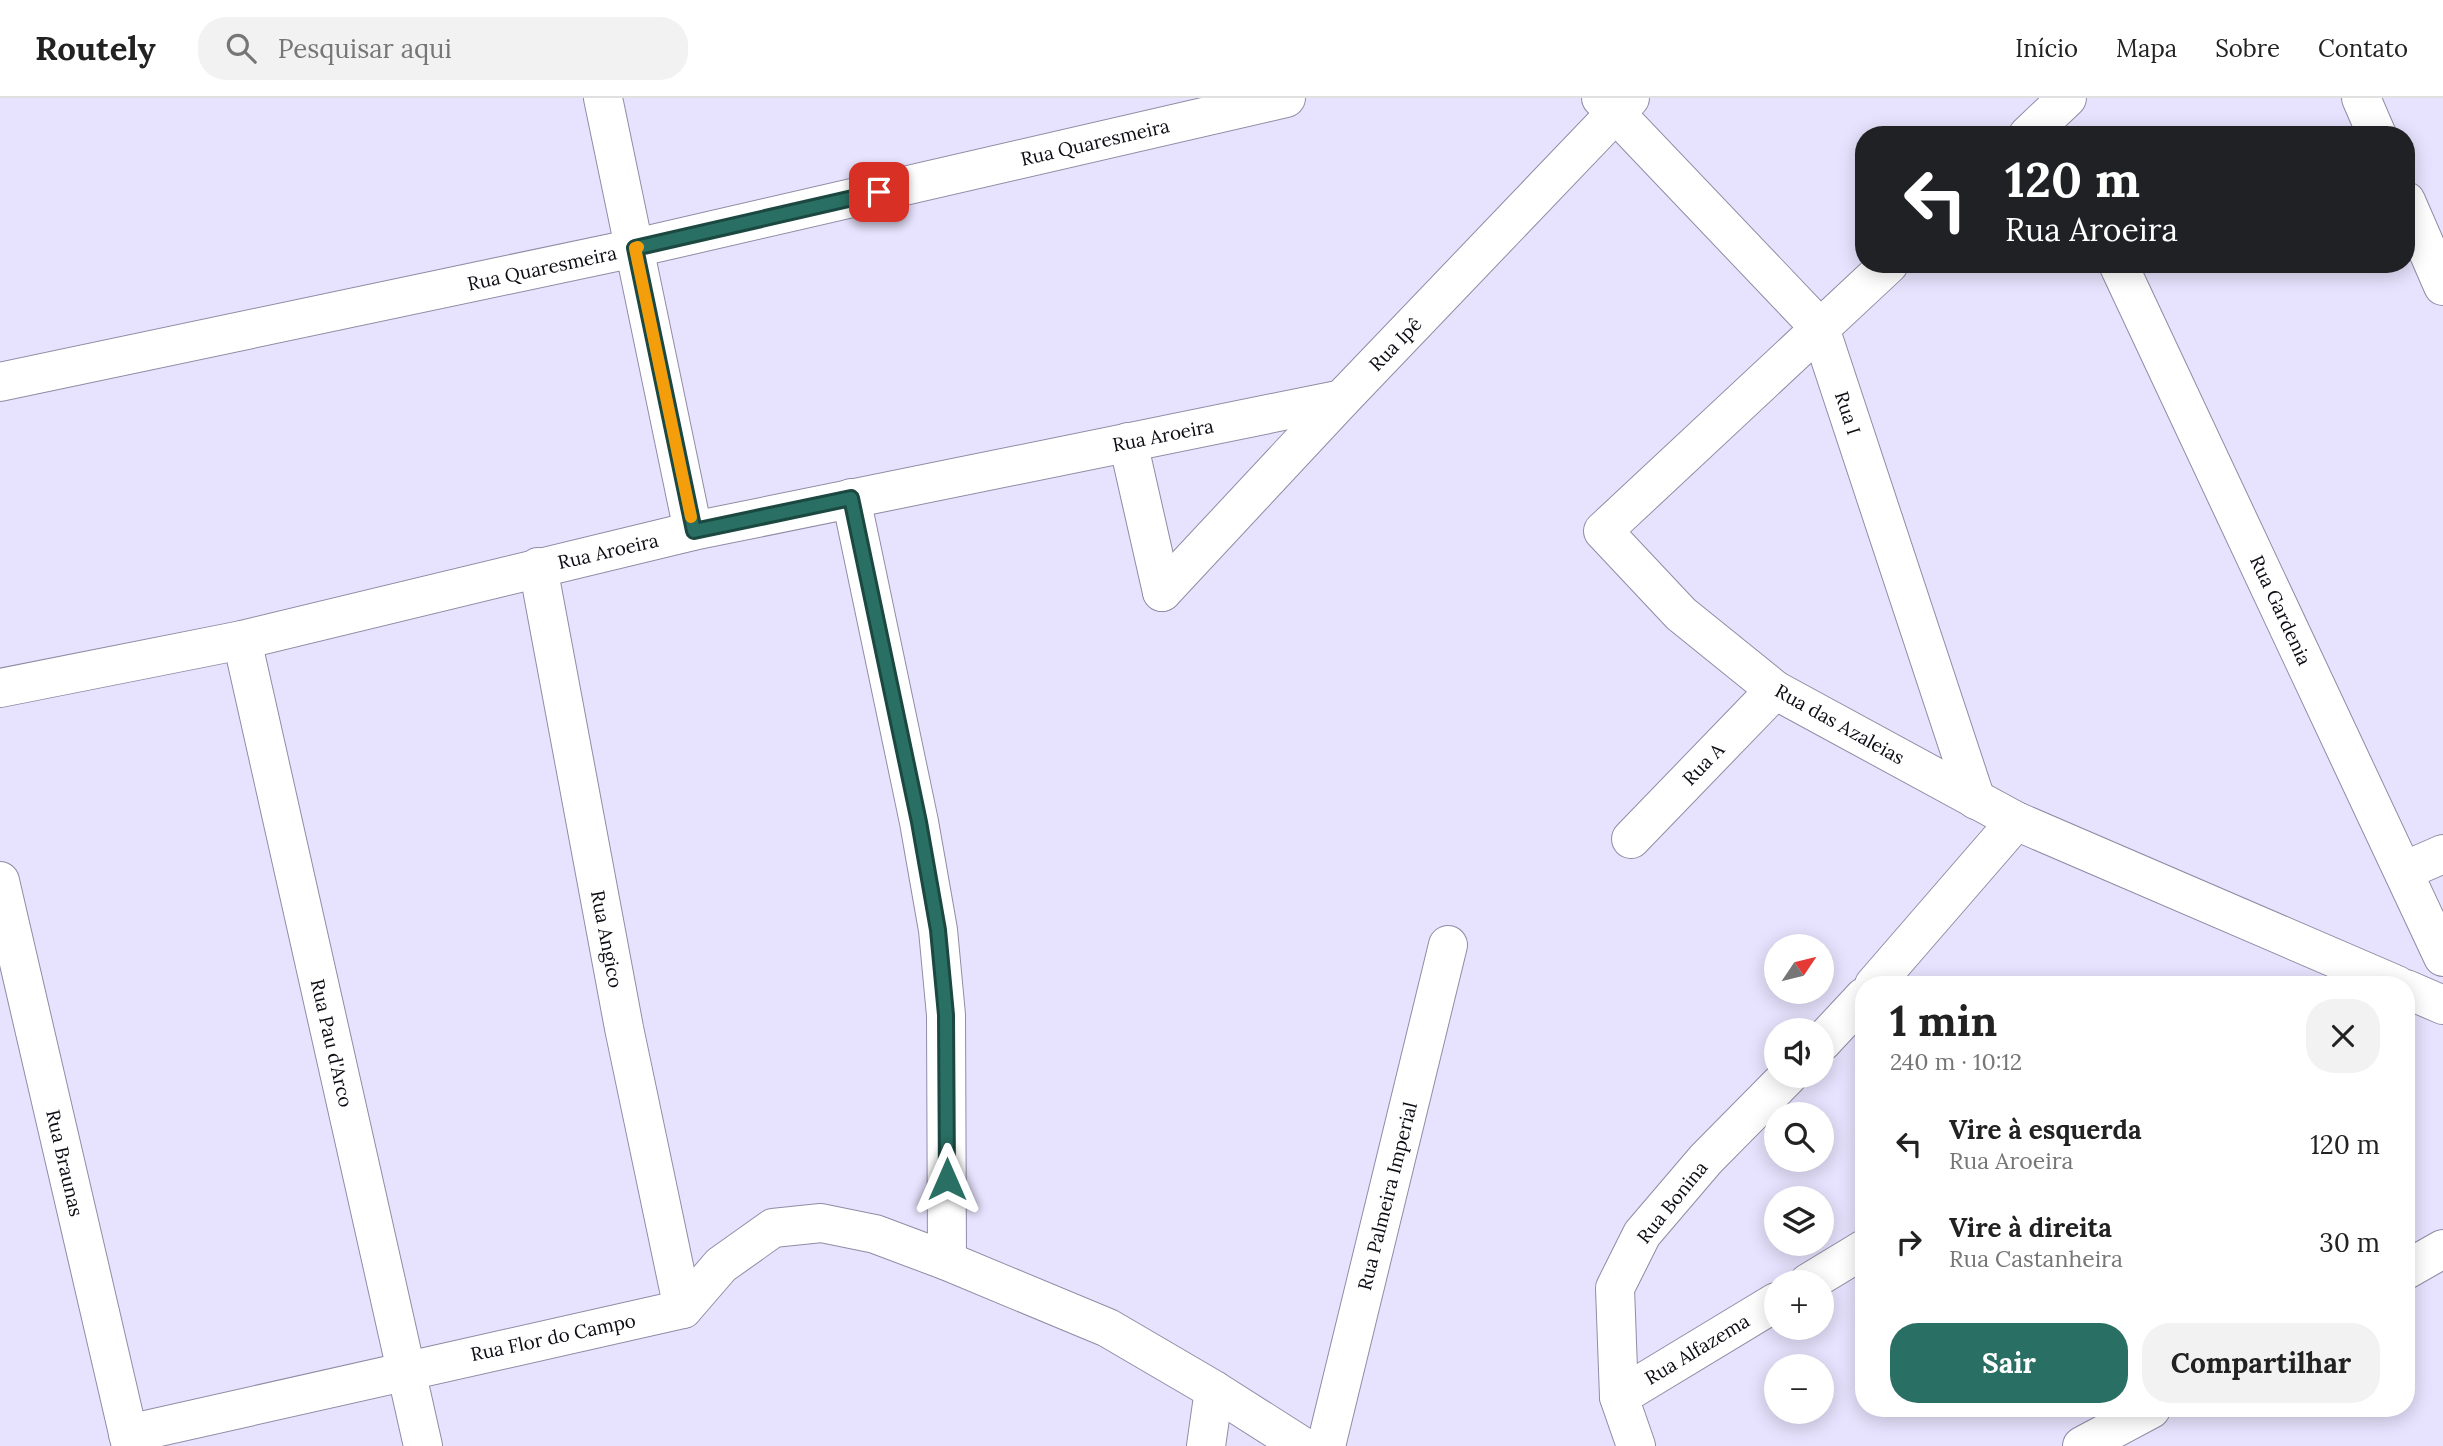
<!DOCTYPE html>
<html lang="pt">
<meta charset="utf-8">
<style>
:root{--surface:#fff;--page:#f2f2f2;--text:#222;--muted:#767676;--line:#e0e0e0;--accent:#296f63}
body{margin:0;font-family:Lora,serif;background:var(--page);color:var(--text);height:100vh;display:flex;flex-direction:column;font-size:26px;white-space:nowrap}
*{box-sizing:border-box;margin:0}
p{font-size:23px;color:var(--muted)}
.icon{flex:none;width:38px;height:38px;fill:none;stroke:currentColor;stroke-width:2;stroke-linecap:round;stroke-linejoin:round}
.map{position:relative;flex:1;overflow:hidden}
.panel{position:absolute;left:1855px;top:878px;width:560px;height:441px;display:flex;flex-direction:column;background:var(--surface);border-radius:28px;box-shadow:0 4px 18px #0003}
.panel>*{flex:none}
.banner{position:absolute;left:1855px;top:28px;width:560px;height:147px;border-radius:28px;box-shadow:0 4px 18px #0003;background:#202124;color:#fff;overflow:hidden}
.needle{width:46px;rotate:55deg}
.tools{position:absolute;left:1764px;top:836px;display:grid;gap:14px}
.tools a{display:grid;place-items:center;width:70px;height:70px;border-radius:50%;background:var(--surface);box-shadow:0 4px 18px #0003;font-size:35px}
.pin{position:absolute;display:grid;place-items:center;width:60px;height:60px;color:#fff;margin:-30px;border-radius:14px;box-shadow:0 4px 10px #0006}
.me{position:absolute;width:77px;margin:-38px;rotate:0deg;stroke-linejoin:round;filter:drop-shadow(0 0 5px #0008)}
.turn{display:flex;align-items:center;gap:24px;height:147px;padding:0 35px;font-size:32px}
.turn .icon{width:91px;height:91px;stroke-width:2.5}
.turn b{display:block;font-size:49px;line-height:60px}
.round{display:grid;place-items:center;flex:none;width:74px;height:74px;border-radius:28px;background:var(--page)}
.overview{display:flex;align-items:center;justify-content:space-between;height:119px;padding:0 35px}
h1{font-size:42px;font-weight:800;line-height:52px}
.primary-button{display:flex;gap:14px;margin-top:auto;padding:14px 35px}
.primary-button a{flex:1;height:80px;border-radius:28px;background:var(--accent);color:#fff;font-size:28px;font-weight:800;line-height:80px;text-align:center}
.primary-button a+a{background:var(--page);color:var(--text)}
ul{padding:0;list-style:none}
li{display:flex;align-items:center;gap:21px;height:98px;padding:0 35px}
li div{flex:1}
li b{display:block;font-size:26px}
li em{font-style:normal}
header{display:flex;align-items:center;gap:42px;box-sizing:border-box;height:98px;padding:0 35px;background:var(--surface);border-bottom:2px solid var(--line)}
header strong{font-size:33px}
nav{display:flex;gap:38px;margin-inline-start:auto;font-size:24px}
.search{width:490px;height:63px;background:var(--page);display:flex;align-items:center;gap:18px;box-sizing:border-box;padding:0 24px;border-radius:28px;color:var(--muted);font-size:26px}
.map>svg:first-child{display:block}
</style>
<header>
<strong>Routely</strong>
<div class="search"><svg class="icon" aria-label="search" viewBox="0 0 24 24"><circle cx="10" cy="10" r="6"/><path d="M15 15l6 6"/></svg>Pesquisar aqui</div>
<nav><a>Início</a><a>Mapa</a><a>Sobre</a><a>Contato</a></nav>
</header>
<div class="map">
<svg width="2443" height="1348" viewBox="0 0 2443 1348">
<rect width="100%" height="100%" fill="#e7e2fd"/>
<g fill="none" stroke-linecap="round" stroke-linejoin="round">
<defs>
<g id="minor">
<polyline points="603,0 693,433"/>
<polyline points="1601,0 1820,230 1976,702"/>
<polyline points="2361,0 2377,37"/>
<polyline points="2028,37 2067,0"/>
<polyline points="2406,103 2443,188"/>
<polyline points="1889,166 1603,433 1681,516 1775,592 2016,723 2397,887"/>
<polyline points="2118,166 2443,859"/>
<polyline points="0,284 635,150 1286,0"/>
<polyline points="1128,344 1162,494"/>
<polyline points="851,400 919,724 938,832 946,917 947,1163"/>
<polyline points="538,469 624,930 683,1211"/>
<polyline points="1162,494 1342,301 1630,0"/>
<polyline points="242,542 423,1348"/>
<polyline points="0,590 242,542 693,433 1342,301"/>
<polyline points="1631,741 1775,592"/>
<polyline points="2404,773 2443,756"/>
<polyline points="0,783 131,1348"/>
<polyline points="1874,887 2016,723"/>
<polyline points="2406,891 2443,907"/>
<polyline points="1822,944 1864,899"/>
<polyline points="2406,1172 2443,1151"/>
<polyline points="1808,1185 1864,1151"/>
<polyline points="1619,1299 1776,1204"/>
<polyline points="128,1336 683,1211 721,1167 773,1130 821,1125 875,1136 947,1163 1108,1230 1214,1292 1302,1348"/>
<polyline points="1206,1348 1214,1292"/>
<polyline points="1326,1348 1448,847"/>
<polyline points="1636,1348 1619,1299 1615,1190 1642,1136 1706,1061 1788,978"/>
<polyline points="2082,1348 2151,1311"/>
</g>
</defs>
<use href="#minor" stroke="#918ca5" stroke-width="40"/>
<use href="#minor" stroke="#fff" stroke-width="38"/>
</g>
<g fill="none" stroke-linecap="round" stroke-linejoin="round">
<defs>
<polyline id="route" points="879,94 635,150 694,433 851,400 919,724 938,832 946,917 947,1081"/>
</defs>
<use href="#route" stroke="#1b4840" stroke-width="18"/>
<use href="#route" stroke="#296f63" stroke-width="12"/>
<polyline stroke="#f59e0b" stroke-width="12" points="638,149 635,150 691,419"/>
</g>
<g text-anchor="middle" stroke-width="7" stroke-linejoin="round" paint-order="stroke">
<g font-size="19" fill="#0d0b13" stroke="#fff">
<text transform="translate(1095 44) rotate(-13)" y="7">Rua Quaresmeira</text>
<text transform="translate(542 170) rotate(-12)" y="7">Rua Quaresmeira</text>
<text transform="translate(1395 246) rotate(-46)" y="7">Rua Ipê</text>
<text transform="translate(1848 315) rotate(72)" y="7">Rua I</text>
<text transform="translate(1163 337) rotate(-11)" y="7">Rua Aroeira</text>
<text transform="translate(608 453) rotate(-13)" y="7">Rua Aroeira</text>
<text transform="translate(2281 512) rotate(65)" y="7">Rua Gardenia</text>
<text transform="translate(1840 626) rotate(29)" y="7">Rua das Azaleias</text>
<text transform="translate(1703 666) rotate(-46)" y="7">Rua A</text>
<text transform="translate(607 841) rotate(79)" y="7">Rua Angico</text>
<text transform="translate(332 945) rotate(77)" y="7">Rua Pau d'Arco</text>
<text transform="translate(65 1065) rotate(77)" y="7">Rua Braunas</text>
<text transform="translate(1387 1098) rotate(-76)" y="7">Rua Palmeira Imperial</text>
<text transform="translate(1672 1104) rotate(-51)" y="7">Rua Bonina</text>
<text transform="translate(553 1239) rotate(-12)" y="7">Rua Flor do Campo</text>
<text transform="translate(1697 1251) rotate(-31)" y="7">Rua Alfazema</text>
</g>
</g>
</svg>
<div class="tools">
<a><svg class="needle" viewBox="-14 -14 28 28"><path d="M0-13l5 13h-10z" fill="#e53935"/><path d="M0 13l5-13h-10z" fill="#767676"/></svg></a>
<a><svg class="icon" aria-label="sound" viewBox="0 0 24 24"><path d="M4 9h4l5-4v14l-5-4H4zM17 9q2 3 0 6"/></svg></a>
<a><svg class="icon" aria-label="search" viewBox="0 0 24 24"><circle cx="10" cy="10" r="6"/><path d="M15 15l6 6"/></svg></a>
<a><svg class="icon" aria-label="layers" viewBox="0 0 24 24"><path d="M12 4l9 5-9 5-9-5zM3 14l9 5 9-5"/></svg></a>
<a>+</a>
<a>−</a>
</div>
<div class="pin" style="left:879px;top:94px;background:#d93025"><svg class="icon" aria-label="arrive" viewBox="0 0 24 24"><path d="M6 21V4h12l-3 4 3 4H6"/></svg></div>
<svg class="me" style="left:947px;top:1081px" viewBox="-20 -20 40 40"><path d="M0-17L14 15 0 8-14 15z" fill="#296f63" stroke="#fff" stroke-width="4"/></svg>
<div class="banner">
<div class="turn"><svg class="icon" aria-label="left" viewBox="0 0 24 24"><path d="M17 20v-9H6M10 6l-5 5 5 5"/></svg><div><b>120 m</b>Rua Aroeira</div></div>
</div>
<section class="panel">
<div class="overview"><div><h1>1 min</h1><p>240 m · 10:12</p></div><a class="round"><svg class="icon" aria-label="close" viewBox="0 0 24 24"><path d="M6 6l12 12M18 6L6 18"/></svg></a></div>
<ul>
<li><svg class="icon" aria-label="left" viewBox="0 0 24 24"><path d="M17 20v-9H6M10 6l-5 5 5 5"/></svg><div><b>Vire à esquerda</b><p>Rua Aroeira</p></div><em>120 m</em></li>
<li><svg class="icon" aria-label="right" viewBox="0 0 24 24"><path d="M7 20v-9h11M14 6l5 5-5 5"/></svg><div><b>Vire à direita</b><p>Rua Castanheira</p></div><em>30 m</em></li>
</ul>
<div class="primary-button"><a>Sair</a><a>Compartilhar</a></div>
</section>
</div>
